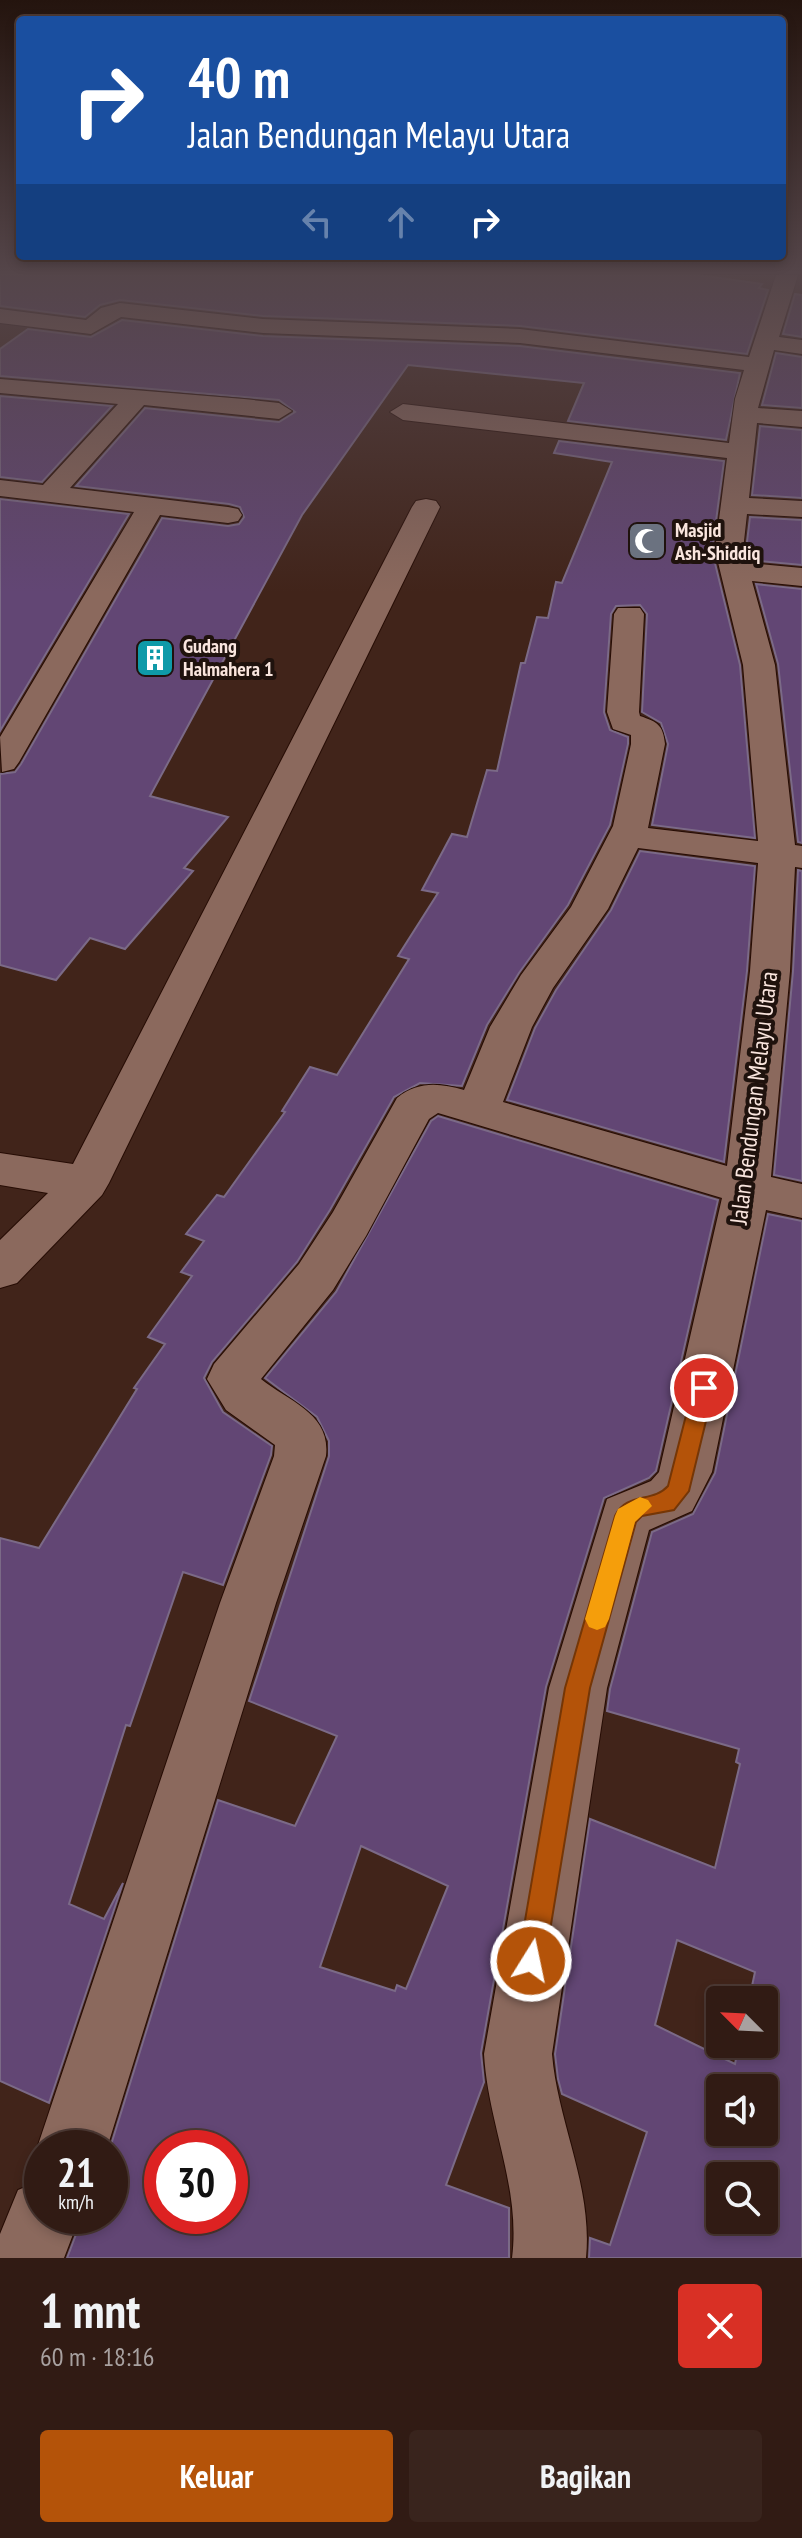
<!DOCTYPE html>
<html lang="id">
<meta charset="utf-8">
<style>
:root{--surface:#311b14;--page:#39241d;--text:#f1f3f6;--muted:#a8a1a0;--line:#4c3934;--accent:#b45309}
body{margin:0;font-family:"PT Sans Narrow",sans-serif;background:var(--page);color:var(--text);height:100vh;display:flex;flex-direction:column;font-size:30px;white-space:nowrap}
*{box-sizing:border-box;margin:0}
p{font-size:26px;color:var(--muted)}
.icon{flex:none;width:44px;height:44px;fill:none;stroke:currentColor;stroke-width:2;stroke-linecap:round;stroke-linejoin:round}
.map{position:relative;height:2258px;overflow:hidden}
.side{display:flex;flex-direction:column;background:var(--surface);flex:1}
.side>*{flex:none}
.top-card{position:absolute;left:16px;top:16px;width:770px;height:244px;border-radius:8px;box-shadow:0 4px 12px #0003,0 0 0 2px var(--line);background:#1a4fa0;color:#fff;overflow:hidden}
.needle{width:52px;rotate:294deg}
.buttons{position:absolute;left:706px;top:1986px;display:grid;gap:16px}
.buttons a{display:grid;place-items:center;width:72px;height:72px;border-radius:8px;background:var(--surface);box-shadow:0 4px 12px #0003,0 0 0 2px var(--line);font-size:40px}
.speed{position:absolute;left:24px;top:2130px;display:flex;gap:16px;font-size:40px;font-weight:700;text-align:center}
.speed>*{display:grid;place-content:center;width:104px;height:104px;border-radius:50%;background:var(--surface);box-shadow:0 4px 12px #0003,0 0 0 2px var(--line);line-height:1}
.speed small{font-size:20px;font-weight:400}
.speed .limit{border:12px solid #d22;background:#fff;color:#111}
.pin{position:absolute;display:grid;place-items:center;width:68px;height:68px;color:#fff;margin:-34px;border:4px solid #fff;border-radius:50%;box-shadow:0 2px 8px #0007}
.me{position:absolute;width:88px;margin:-44px;rotate:10deg;stroke-linejoin:round;filter:drop-shadow(0 0 6px #0008)}
.turn{display:flex;align-items:center;gap:28px;height:168px;padding:0 40px;font-size:36px}
.turn .icon{width:104px;height:104px;stroke-width:2.5}
.turn b{display:block;font-size:56px;line-height:68px}
.lanes{display:flex;align-items:center;height:76px;padding:0 40px;background:#0003;justify-content:center;gap:40px;direction:ltr}
.lanes .off{opacity:.35}
.round{display:grid;place-items:center;flex:none;width:84px;height:84px;border-radius:8px;background:var(--page)}
.head{display:flex;align-items:center;justify-content:space-between;height:136px;padding:0 40px}
h1{font-size:48px;font-weight:600;line-height:60px}
.primary-button{display:flex;gap:16px;margin-top:auto;padding:16px 40px}
.primary-button a{flex:1;height:92px;border-radius:8px;background:var(--accent);color:#fff;font-size:32px;font-weight:600;line-height:92px;text-align:center}
.primary-button a+a{background:var(--page);color:var(--text)}
.map>svg:first-child{display:block}
</style>
<div class="map">
<svg width="802" height="2258" viewBox="0 0 802 2258">
<rect width="100%" height="100%" fill="#41241a"/>
<g fill="#624674" stroke="#7b6a87" stroke-width="2" fill-rule="evenodd">
<polygon points="0,275 699,275 762,284 759,288 768,290 747,354 520,326 263,316 120,300 100,305 85,317 0,306"/>
<polygon points="795,294 802,295 802,337 783,334"/>
<polygon points="122,320 263,336 520,346 740,373 726,440 568,421 584,383 408,365 302,515 150,796 228,817 184,868 193,871 125,949 90,938 56,980 0,965 0,774 15,772 21,764 162,518 228,526 239,524 244,517 240,507 229,504 76,486 145,408 279,422 295,412 279,400 0,376 0,349 28,329 91,337"/>
<polygon points="776,353 802,357 802,408 762,405"/>
<polygon points="0,396 112,406 42,482 0,477"/>
<polygon points="760,426 802,430 802,498 752,495"/>
<polygon points="559,441 724,461 712,551 740,665 755,838 652,825 668,744 661,723 642,712 647,614 640,605 616,606 611,614 604,712 610,730 628,737 628,744 610,825 568,905 519,973 487,1025 462,1086 420,1083 394,1097 330,1210 297,1262 212,1362 204,1378 223,1412 272,1446 271,1455 223,1585 183,1572 130,1726 126,1725 69,1904 104,1919 123,1883 49,2103 0,2081 0,1538 39,1548 137,1389 134,1388 165,1344 148,1337 192,1276 181,1272 204,1241 186,1234 217,1195 224,1197 285,1112 282,1111 310,1067 337,1075 409,959 398,956 438,893 422,890 452,834 467,837 487,770 497,771 521,663 525,663 537,617 548,618 556,582 562,583 612,462 554,453"/>
<polygon points="0,499 129,514 0,731"/>
<polygon points="750,517 802,520 802,565 749,560 746,550"/>
<polygon points="756,584 802,589 802,843 798,842 778,664"/>
<polygon points="640,851 755,866 747,971 724,1162 507,1100 535,1028 556,990 611,910"/>
<polygon points="798,870 802,871 802,1181 774,1175 793,971"/>
<path d="M438,1116L718,1200L656,1471L649,1478L604,1498L546,1687L481,2053L484,2082L446,2185L509,2208V2258H67L83,2216H110V2148L218,1800L295,1826L337,1736L249,1701L329,1456V1441L317,1417L265,1378L336,1292L431,1121ZM361,1846L448,1886L406,1989L397,1985L395,1991L320,1967ZM162,2148H230V2216H162Z"/>
<path d="M768,1214L802,1221V2258H589L590,2238L610,2245L647,2132L562,2094L558,2079L555,2054L590,1819L715,1868L740,1764L736,1762L739,1749L607,1711L610,1689L652,1532L693,1514L715,1473ZM677,1940L755,1972L749,2000H764V2044H739L735,2064L655,2025ZM720,2088H764V2132H720ZM720,2176H764V2220H720Z"/>
</g>
<g fill="none" stroke-linecap="round" stroke-linejoin="round">
<defs>
<g id="minor">
<path d="M776,275H798L779,337L802,340V354L774,350L758,408L802,411V427L757,423L749,498L802,501V517L747,514L743,550L747,563L802,568V586L752,581L775,665L795,845L802,846V868L795,867L790,971L771,1177L802,1184V1218L766,1210L712,1472L692,1511L649,1530L607,1688L552,2054C558,2124 593,2187 586,2258H512C521,2188 488,2124 484,2054L549,1688L607,1499L651,1481L659,1472L722,1198L438,1113L429,1119L366,1236L333,1290L261,1379C290,1402 331,1414 326,1456L276,1603L107,2148H42V2161L37,2148L220,1603L274,1456L275,1445L226,1410L207,1379L214,1364L299,1264L333,1212L397,1098C418,1081 439,1083 464,1090L490,1027L521,975L571,907L613,826L631,744V735L613,729L607,712L614,614L618,608H640L644,614L639,712L640,716C658,722 663,725 665,744L648,828L758,841L743,665L715,550L727,458L403,420L390,412L403,404L729,443L735,399L744,370L520,343L263,333L121,317L91,334L0,323V309L86,320L101,308L120,303L263,319L520,329L749,357ZM638,848L758,863L750,971L727,1166L503,1102L532,1027L553,988L608,909Z"/>
<polygon points="0,379 244,399 279,403 292,411 279,419 144,405 70,488 228,507 238,509 242,515 238,521 228,523 160,515 19,762 14,769 2,772 0,737 134,512 0,496 0,480 43,485 118,404 0,393"/>
<polygon points="426,499 436,501 440,507 109,1183 102,1195 17,1283 0,1288 0,1240 48,1193 0,1185 0,1153 73,1164 412,507 416,501"/>
<polygon points="42,2180 42,2216 80,2216 64,2258 0,2258 0,2234 18,2190"/>
</g>
</defs>
<use href="#minor" stroke="#260c04" stroke-width="2"/>
<use href="#minor" fill="#8b695d" fill-rule="evenodd"/>
</g>
<linearGradient id="sky" x2="0" y2="1"><stop stop-color="#24140e"/><stop offset="0.46" stop-color="#544549"/><stop offset="1" stop-color="#544549" stop-opacity="0"/></linearGradient>
<rect width="802" height="592" fill="url(#sky)"/>
<path fill="#b45309" stroke="#753606" stroke-width="2" d="M704,1379L714,1388L689,1491L674,1510L642,1516L636,1522L590,1688L545,1961L541,1970L531,1974L522,1970L518,1961L565,1688L615,1516C626,1492 653,1503 668,1486L693,1388Z"/>
<polygon fill="#f59e0b" points="640,1497 648,1500 652,1506 635,1522 609,1619 605,1627 597,1630 589,1627 585,1619 615,1516 618,1509"/>
<defs>
<symbol id="mosque-square" viewBox="-11 -11 22 22"><rect x="-9" y="-9" width="18" height="18" rx="4" fill="#6b7280" stroke="#1f120d"/><path d="M3.5-4.9A6 6 0 1 0 3.5 4.9A5 5 0 1 1 3.5-4.9Z" fill="#fff"/></symbol>
<symbol id="building-square" viewBox="-11 -11 22 22"><rect x="-9" y="-9" width="18" height="18" rx="4" fill="#0f9aa8" stroke="#1f120d"/><path d="M-4-6H4V6H1V3H-1V6H-4ZM-2.5-4.3h1.7v1.8h-1.7ZM.8-4.3h1.7v1.8H.8ZM-2.5-1h1.7V.8h-1.7ZM.8-1h1.7V.8H.8Z" fill="#fff"/></symbol>
</defs>
<g fill-rule="evenodd">
<use href="#mosque-square" x="625" y="519" width="44" height="44"/>
<use href="#building-square" x="133" y="636" width="44" height="44"/>
</g>
<g text-anchor="middle" stroke-width="8" stroke-linejoin="round" paint-order="stroke">
<g font-size="20" font-weight="bold" fill="#f9e5de" stroke="#1f120d" text-anchor="start">
<text x="675" y="537">Masjid<tspan x="675" dy="23">Ash-Shiddiq</tspan></text>
<text x="183" y="653">Gudang<tspan x="183" dy="23">Halmahera 1</tspan></text>
</g>
<g font-size="24" fill="#f9e5de" stroke="#1f120d">
<text transform="translate(754 1098) rotate(-83)" y="8">Jalan Bendungan Melayu Utara</text>
</g>
</g>
</svg>
<div class="buttons">
<a><svg class="needle" viewBox="-14 -14 28 28"><path d="M0-13l5 13h-10z" fill="#e53935"/><path d="M0 13l5-13h-10z" fill="#a8a1a0"/></svg></a>
<a><svg class="icon" aria-label="sound" viewBox="0 0 24 24"><path d="M4 9h4l5-4v14l-5-4H4zM17 9q2 3 0 6"/></svg></a>
<a><svg class="icon" aria-label="search" viewBox="0 0 24 24"><circle cx="10" cy="10" r="6"/><path d="M15 15l6 6"/></svg></a>
</div>
<div class="speed"><div>21<small>km/h</small></div><div class="limit">30</div></div>
<div class="pin" style="left:704px;top:1388px;background:#d93025"><svg class="icon" aria-label="arrive" viewBox="0 0 24 24"><path d="M6 21V4h12l-3 4 3 4H6"/></svg></div>
<svg class="me" style="left:531px;top:1961px" viewBox="-20 -20 40 40"><circle r="17" fill="#b45309" stroke="#fff" stroke-width="3"/><path d="M0-11L8 9 0 5-8 9z" fill="#fff"/></svg>
<div class="top-card">
<div class="turn"><svg class="icon" aria-label="right" viewBox="0 0 24 24"><path d="M7 20v-9h11M14 6l5 5-5 5"/></svg><div><b>40 m</b>Jalan Bendungan Melayu Utara</div></div>
<div class="lanes"><svg class="icon off" aria-label="left" viewBox="0 0 24 24"><path d="M17 20v-9H6M10 6l-5 5 5 5"/></svg><svg class="icon off" aria-label="ahead" viewBox="0 0 24 24"><path d="M12 20V5M6 11l6-6 6 6"/></svg><svg class="icon" aria-label="right" viewBox="0 0 24 24"><path d="M7 20v-9h11M14 6l5 5-5 5"/></svg></div>
</div>
</div>
<section class="side">
<div class="head"><div><h1>1 mnt</h1><p>60 m · 18:16</p></div><a class="round" style="background:#d93025;color:#fff"><svg class="icon" aria-label="close" viewBox="0 0 24 24"><path d="M6 6l12 12M18 6L6 18"/></svg></a></div>
<div class="primary-button"><a>Keluar</a><a>Bagikan</a></div>
</section>
